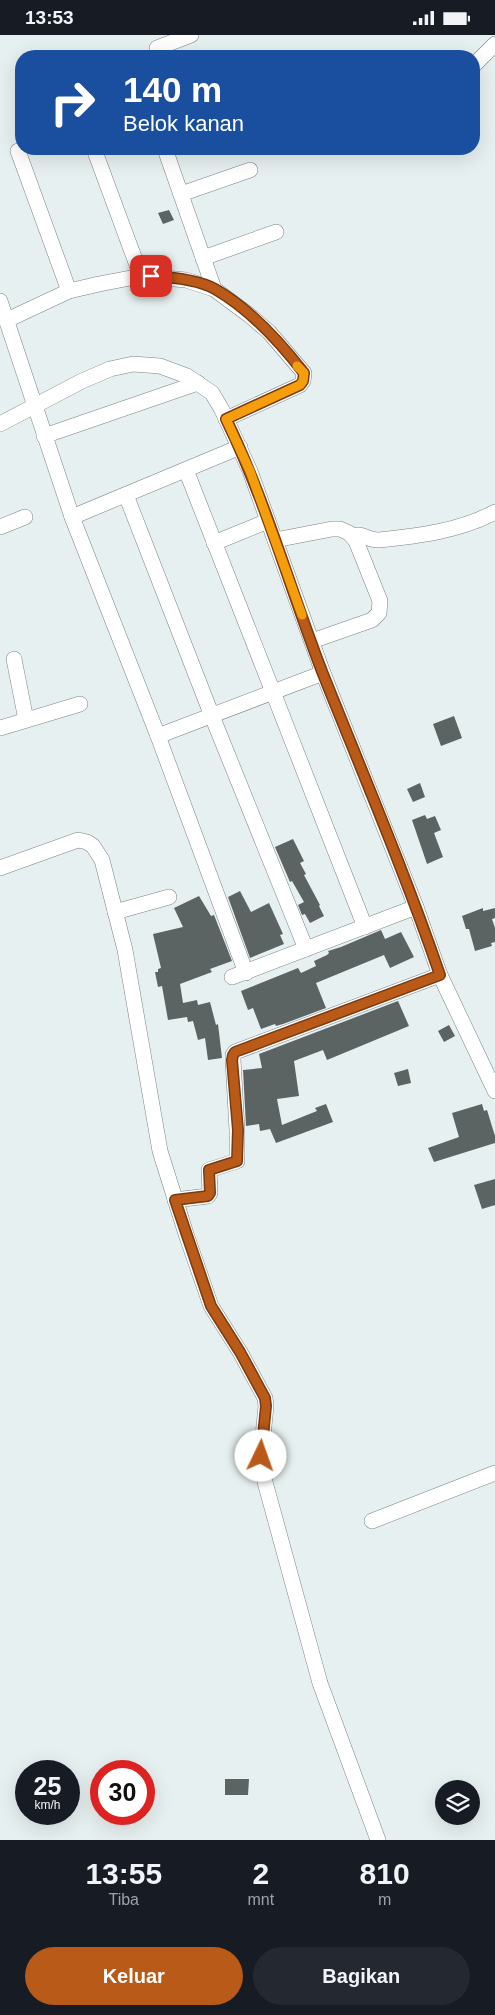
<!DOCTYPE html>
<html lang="id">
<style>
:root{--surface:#171b24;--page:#242831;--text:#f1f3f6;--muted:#9ea1a6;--accent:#ba5a18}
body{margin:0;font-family:Helvetica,sans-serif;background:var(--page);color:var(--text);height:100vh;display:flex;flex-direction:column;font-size:19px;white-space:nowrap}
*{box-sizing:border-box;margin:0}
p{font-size:16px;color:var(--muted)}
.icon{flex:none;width:28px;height:28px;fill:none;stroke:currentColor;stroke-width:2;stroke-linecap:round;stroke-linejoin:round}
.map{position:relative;height:1805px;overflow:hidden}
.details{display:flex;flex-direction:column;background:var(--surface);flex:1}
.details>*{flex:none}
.guide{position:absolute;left:15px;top:15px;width:465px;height:105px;border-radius:20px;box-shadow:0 5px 20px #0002;background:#1a4fa0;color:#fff;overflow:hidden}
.fabs{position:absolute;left:435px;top:1745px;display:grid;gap:10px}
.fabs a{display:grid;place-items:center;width:45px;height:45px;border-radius:50%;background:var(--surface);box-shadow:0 5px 20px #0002;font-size:25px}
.speed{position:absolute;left:15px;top:1725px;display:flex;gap:10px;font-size:25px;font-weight:700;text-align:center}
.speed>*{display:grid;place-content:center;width:65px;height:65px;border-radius:50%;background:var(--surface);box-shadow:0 5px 20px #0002;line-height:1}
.speed small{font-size:12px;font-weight:400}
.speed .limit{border:8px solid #d22;background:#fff;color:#111}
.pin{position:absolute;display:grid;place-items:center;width:42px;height:42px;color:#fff;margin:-21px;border-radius:10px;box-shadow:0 2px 8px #0006}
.me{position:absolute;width:55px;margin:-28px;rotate:3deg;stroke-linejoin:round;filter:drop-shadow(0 0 4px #0008)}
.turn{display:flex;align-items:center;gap:18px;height:105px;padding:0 25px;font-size:22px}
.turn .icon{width:65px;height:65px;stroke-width:2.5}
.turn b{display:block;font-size:35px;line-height:42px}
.eta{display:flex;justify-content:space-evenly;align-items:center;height:85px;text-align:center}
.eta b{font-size:30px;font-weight:800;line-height:35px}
.primary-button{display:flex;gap:10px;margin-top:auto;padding:10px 25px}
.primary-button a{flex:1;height:58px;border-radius:30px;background:var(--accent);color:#fff;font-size:20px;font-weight:800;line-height:58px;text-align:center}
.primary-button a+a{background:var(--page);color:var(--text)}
.status{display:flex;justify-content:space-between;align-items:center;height:35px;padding:0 25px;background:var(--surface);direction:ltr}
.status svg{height:14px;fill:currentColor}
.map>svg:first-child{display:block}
</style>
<div class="status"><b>13:53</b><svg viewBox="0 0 49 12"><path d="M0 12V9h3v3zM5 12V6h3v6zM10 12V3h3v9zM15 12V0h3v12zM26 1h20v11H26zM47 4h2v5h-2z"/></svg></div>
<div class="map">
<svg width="495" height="1805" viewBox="0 0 495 1805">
<rect width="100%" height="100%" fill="#e7f0f0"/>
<g fill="#5b6363">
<polygon points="169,175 174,185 163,189 158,178"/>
<polygon points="454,681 462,703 441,711 433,689"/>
<polygon points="420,748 425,762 413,767 407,754"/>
<polygon points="425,780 427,784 435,781 441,795 434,798 443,822 427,829 412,785"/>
<polygon points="293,804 304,826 300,828 306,839 304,840 320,870 319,871 324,881 310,888 305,879 302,880 298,870 304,867 292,846 290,847 275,812"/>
<polygon points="240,856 251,877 269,868 283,899 280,900 284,909 250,923 228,862"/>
<polygon points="199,861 211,881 214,880 232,926 210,934 212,937 180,949 183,968 197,965 198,970 210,967 216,990 218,989 222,1023 208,1025 205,1003 198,1005 193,986 188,987 187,982 168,985 162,951 158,952 155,937 158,937 158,934 161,933 153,899 183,892 174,873"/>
<polygon points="483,873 483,876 495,873 495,883 492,884 495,893 495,907 491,908 492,911 475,916 469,894 466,894 462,881"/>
<polygon points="381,895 385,904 401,897 414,922 390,933 384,920 316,948 326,973 283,989 276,991 275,989 261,994 253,973 248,975 241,956 298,933 301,938 316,931 314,926 327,920 329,918 328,916 341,912"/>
<polygon points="398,966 409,991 327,1025 323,1015 294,1026 299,1061 277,1064 282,1090 317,1076 315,1073 326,1069 333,1087 276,1108 270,1094 260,1096 259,1089 246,1091 243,1035 262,1033 259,1019"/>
<polygon points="449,990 455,1001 444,1007 438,996"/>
<polygon points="408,1034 411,1048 398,1051 394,1038"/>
<polygon points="482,1069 484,1076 487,1075 495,1101 495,1108 434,1127 428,1113 459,1102 452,1078"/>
<polygon points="495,1144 495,1170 482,1174 474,1150"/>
<polygon points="225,1744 249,1744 248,1760 225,1760"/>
</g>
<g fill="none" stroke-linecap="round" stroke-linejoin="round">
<defs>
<g id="street">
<polyline points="157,13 191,0"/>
<polyline points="474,30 495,9"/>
<polyline points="94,114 141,241"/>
<polyline points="165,114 214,254"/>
<polyline points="18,116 69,256"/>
<polyline points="181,159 250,135"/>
<polyline points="203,223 276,197"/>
<polyline points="0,266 72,482 158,701 246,938"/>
<polyline points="7,285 69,256 99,249 141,241 186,245 214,254 249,280 269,297 304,338 303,346 300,350 226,384"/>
<polyline points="0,389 82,346 110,334 133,329 160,331 187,341 212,358 222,375 250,436 323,638 416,872 440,940 495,1056"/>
<polyline points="44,401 198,348"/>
<polyline points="186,435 365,892"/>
<polyline points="126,460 212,681 306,914"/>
<polyline points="72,482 240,412"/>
<polyline points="0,492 25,482"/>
<path d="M353,501C362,497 369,506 379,505C418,501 460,496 495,477"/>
<polyline points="275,505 332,494 340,494 349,498 356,506 380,566 379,578 372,585 312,606"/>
<polyline points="214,508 268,486"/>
<polyline points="14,624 26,685"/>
<polyline points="0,693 80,669"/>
<polyline points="158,701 323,638"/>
<polyline points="0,833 78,805 87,807 93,811 102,825 125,915 160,1116 186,1199 211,1271 240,1317 265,1363 266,1371 261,1421 265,1447 320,1648 378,1805"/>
<polyline points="115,877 169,862"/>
<polyline points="232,942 416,872"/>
<polyline points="175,1165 208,1161 210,1158 209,1135 237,1126 237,1095 233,1025 233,1020 235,1017 440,940"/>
<polyline points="372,1486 495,1438"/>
</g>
</defs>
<use href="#street" stroke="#7b8384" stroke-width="16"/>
<use href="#street" stroke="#fff" stroke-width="15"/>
</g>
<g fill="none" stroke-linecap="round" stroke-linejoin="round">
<defs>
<path id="route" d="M151,241C170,242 199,245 215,254C250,274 280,307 304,338L303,346L300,350L226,384C266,466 290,554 323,639C363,739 405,838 440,940L235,1017L233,1020L232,1025L238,1095L237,1126L209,1135L210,1158L208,1161L175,1165L211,1271L240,1317L265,1363L266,1371L261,1421"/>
</defs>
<use href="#route" stroke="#793a10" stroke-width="12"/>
<use href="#route" stroke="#ba5a18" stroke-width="9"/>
<polyline stroke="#f59e0b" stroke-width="9" points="297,331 304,338 303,346 300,350 226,384 250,436 302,580"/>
</g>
</svg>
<div class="fabs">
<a><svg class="icon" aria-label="layers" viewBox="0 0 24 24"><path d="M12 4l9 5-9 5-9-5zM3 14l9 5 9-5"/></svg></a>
</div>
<div class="speed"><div>25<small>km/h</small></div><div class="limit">30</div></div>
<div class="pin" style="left:151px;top:241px;background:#d93025"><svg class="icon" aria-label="arrive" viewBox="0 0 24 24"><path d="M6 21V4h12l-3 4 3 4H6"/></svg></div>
<svg class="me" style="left:261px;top:1421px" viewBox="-20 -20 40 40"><circle r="19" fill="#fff"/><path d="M0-13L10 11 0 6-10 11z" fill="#ba5a18"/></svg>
<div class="guide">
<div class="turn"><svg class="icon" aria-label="right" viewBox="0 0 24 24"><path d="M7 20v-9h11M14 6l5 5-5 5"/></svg><div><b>140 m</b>Belok kanan</div></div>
</div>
</div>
<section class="details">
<div class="eta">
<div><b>13:55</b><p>Tiba</p></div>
<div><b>2</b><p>mnt</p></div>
<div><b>810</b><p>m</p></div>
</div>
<div class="primary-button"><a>Keluar</a><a>Bagikan</a></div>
</section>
